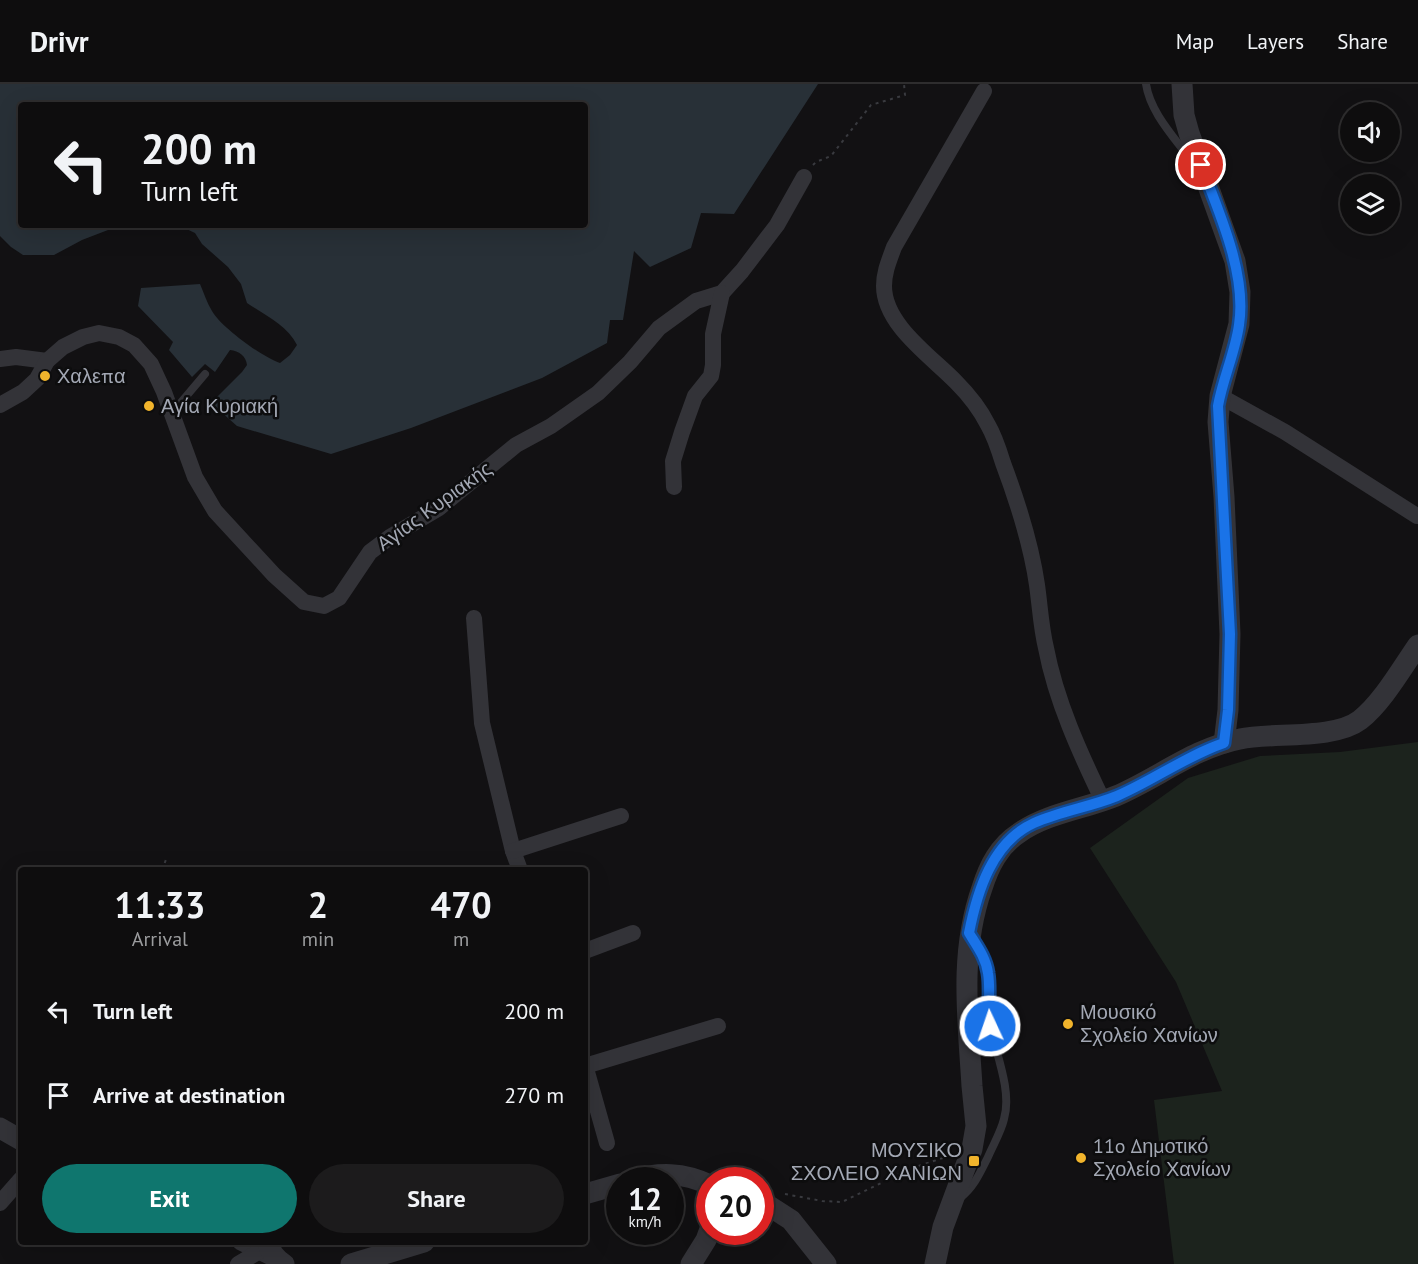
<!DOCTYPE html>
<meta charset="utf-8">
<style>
:root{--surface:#0e0d0e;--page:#1c1b1c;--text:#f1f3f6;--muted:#9b9c9e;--line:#2e2d2e;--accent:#0f766e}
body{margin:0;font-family:"PT Sans",sans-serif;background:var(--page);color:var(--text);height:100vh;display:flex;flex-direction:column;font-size:22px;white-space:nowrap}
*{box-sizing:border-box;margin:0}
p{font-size:20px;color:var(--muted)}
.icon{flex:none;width:33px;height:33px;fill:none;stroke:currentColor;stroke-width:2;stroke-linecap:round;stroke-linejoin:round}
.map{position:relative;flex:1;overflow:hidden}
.side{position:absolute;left:18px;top:783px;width:570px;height:378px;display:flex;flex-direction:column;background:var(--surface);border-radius:6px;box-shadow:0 6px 24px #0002,0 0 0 2px var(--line)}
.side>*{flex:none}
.top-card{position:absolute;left:18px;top:18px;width:570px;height:126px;border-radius:6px;box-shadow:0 6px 24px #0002,0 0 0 2px var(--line);background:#0e0d0e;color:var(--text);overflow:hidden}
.buttons{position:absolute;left:1340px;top:18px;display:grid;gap:12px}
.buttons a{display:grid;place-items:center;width:60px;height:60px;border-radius:50%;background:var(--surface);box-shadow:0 6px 24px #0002,0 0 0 2px var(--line);font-size:30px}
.speed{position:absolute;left:606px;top:1083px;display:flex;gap:12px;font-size:30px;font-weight:700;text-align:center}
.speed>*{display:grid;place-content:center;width:78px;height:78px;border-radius:50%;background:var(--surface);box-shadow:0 6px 24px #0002,0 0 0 2px var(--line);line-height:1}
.speed small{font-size:15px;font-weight:400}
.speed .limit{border:9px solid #d22;background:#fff;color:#111}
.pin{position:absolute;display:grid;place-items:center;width:51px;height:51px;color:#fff;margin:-26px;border:3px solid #fff;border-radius:50%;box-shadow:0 2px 6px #0007}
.me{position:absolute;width:66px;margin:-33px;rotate:357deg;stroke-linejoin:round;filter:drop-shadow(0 0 4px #0008)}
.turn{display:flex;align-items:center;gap:21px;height:126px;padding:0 24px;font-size:27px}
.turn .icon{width:78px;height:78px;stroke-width:2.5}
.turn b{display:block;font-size:42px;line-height:51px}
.eta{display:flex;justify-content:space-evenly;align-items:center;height:102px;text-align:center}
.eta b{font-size:36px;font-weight:600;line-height:42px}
.primary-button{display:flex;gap:12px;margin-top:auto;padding:12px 24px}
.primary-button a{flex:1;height:69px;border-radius:36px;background:var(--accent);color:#fff;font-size:24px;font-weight:600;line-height:69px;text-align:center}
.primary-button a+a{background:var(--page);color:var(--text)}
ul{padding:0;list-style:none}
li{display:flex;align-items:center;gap:18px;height:84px;padding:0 24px}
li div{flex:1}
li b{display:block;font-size:22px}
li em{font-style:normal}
header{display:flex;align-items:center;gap:36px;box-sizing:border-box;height:84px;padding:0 30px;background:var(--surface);border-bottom:2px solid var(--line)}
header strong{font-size:28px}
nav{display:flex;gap:33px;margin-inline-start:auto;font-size:21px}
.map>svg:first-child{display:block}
</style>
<header>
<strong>Drivr</strong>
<nav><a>Map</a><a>Layers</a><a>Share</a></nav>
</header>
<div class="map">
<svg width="1418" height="1180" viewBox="0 0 1418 1180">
<rect width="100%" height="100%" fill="#121113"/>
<polygon fill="#1c231d" points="1418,658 1418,1180 1174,1180 1154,1016 1222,1007 1176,898 1090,764 1188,694 1260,672 1340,668"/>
<path fill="#283037" d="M0,0H818L734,130L701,129L691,164L650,183L634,167L623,236H610L607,259L542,294L411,344L331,370L237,342L211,319L242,288L247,281C246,272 239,267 230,266L215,288L205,280L192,293L169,266L173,258L138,222L141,204L200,200C204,209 207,219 212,227C221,243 262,273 280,279L290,271L297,261C287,241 266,232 247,219L241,200L228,183L202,160L195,149L178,141H585V21H21V141H121L82,156L54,171H23L11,163L0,152Z"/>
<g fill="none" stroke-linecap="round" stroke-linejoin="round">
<g stroke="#393a3f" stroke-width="2" stroke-dasharray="3 4.5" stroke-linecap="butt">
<polyline points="813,81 816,78 831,72 871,21 905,11 904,0"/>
<polyline points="162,786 167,773"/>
<polyline points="785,1110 822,1117 842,1118 912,1084 949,1072"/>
</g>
<g stroke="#333338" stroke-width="8">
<path d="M1146,0C1150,28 1174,53 1190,75"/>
<polyline points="172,329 205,290"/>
<path d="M960,1114C974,1103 980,1089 988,1073C993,1061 1001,1048 1004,1035C1013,1005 993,963 988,932C987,925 989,917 989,909C989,890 985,874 974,857"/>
</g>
<g stroke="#333338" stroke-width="16">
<path d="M984,7L894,163C889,177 884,188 884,202C884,241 932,273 956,298C969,311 980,325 988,341C995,353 999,366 1003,379C1018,419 1031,459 1037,501C1040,522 1041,544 1046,564C1056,617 1080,669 1103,717"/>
<polyline points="0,275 16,273 47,277"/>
<polyline points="1220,312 1285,348 1417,432"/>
<polyline points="0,321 23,308 37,295 47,277 63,263 83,253 99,249 119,253 134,261 151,280 164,308 195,393 215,427 274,491 304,518 324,522 339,514 370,468 390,453 439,424 516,361 551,342 598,309 630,278 659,244 696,217 722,209 742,187 777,141 804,93"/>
<polyline points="674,403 673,377 682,348 695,312 711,292 713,281 713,250 722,209"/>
<polyline points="474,534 482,639 513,767 520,786"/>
<polyline points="513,767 621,732"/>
<polyline points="585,867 633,849"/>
<polyline points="585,981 607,1059"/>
<polyline points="585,982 718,942"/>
<polyline points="0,1119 21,1095"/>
<polyline points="240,1158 278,1177"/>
<polyline points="238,1180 258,1168"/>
</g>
<g stroke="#333338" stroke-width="21">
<polyline points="1182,0 1184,31 1189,49 1235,177 1240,208 1239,240 1220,312 1218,338 1224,413 1230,550 1228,626 1224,659"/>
<polyline points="0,1044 21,1056"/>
<path d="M631,1096C659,1088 683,1088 710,1101"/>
<polyline points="585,1110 620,1100"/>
<polyline points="760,1116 791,1136 826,1180"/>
<path d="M268,1158C269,1167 277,1176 284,1180"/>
<polyline points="351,1180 424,1158"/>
<polyline points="691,1180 706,1156 710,1145"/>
<path d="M935,1180L943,1143L972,1065L976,1042L972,1002C968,935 959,869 982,804C989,782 999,762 1019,749C1047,729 1085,725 1116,712C1158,694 1194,664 1240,655C1272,648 1334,656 1360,636C1382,619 1402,584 1418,561"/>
</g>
</g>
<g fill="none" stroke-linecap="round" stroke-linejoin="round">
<defs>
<path id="route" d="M990,942C987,924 991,907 988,889C986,874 977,862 969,849C977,808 992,758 1034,739C1061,727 1090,723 1117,712C1154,696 1186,672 1224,659L1228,626L1230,550L1218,322C1223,294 1235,269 1239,241C1247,190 1219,128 1201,81"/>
</defs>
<use href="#route" stroke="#114b97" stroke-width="15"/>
<use href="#route" stroke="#1a73e8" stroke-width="10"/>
</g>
<g fill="#f1b42c" stroke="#0d0d0e" stroke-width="2">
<circle cx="45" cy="292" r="6"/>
<circle cx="149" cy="322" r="6"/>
<circle cx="1068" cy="940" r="6"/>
<circle cx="1081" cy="1074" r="6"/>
<rect x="968" y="1071" width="12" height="12" rx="3"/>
</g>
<g text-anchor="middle" stroke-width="5" stroke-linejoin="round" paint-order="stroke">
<g font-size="20" fill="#a3a8b4" stroke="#0d0d0e" text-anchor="start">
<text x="57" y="299">Χαλεπα</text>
<text x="161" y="329">Αγία Κυριακή</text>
<text x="1080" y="935">Μουσικό<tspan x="1080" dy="23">Σχολείο Χανίων</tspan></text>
<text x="1093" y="1069">11o Δημοτικό<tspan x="1093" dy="23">Σχολείο Χανίων</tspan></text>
<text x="962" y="1073" text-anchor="end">ΜΟΥΣΙΚΟ<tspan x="962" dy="23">ΣΧΟΛΕΙΟ ΧΑΝΙΩΝ</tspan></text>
</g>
<g font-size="20" fill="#a3a8b4" stroke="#0d0d0e">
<text transform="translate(434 422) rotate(-36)" y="7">Αγίας Κυριακής</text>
</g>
</g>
</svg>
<div class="buttons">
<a><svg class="icon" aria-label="sound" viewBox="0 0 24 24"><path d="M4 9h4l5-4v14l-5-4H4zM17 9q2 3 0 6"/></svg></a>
<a><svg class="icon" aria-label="layers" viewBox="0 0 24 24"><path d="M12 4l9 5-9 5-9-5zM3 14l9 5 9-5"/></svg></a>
</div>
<div class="speed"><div>12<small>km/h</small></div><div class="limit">20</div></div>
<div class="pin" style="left:1201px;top:81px;background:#d93025"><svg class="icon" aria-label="arrive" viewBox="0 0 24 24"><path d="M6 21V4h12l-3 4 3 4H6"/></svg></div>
<svg class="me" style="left:990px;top:942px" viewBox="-20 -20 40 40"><circle r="17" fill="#1a73e8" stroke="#fff" stroke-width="3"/><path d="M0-11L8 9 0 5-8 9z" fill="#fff"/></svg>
<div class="top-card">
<div class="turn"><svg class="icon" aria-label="left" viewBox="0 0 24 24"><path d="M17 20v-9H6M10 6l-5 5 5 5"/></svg><div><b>200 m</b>Turn left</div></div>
</div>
<section class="side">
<div class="eta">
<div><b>11:33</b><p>Arrival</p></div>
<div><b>2</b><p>min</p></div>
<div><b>470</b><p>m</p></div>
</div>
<ul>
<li><svg class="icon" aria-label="left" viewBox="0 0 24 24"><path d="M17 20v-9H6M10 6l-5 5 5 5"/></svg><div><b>Turn left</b></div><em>200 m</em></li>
<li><svg class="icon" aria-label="arrive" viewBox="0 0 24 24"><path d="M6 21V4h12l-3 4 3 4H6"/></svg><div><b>Arrive at destination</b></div><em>270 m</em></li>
</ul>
<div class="primary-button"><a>Exit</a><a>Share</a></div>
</section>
</div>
